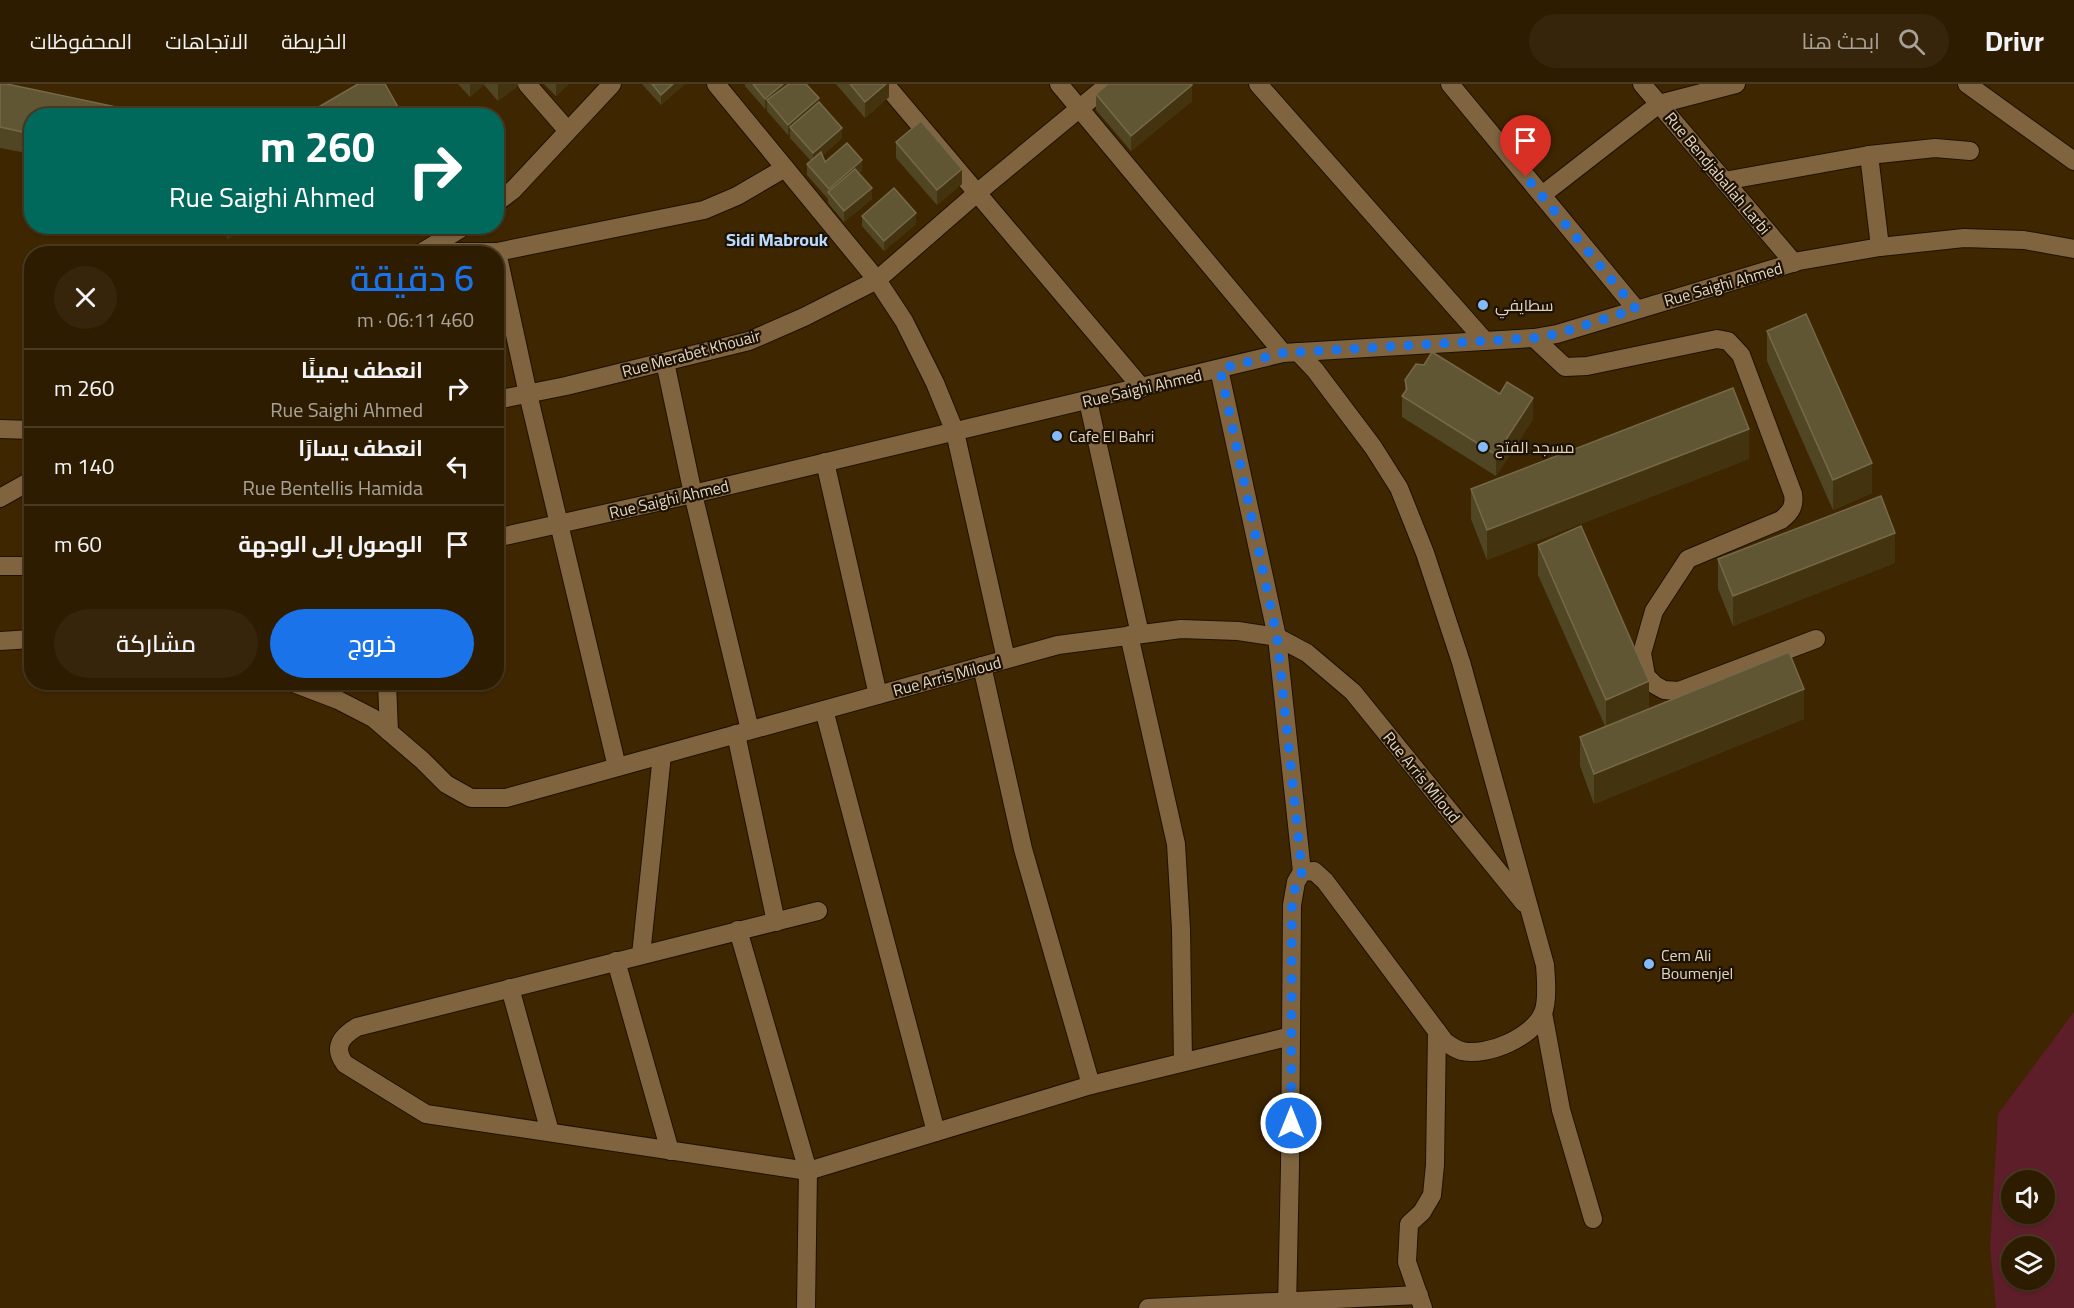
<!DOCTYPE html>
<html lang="ar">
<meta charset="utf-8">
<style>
:root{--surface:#2e1c00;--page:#36250a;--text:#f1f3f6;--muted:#a7a199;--line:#493a22;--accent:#1a73e8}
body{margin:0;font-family:Georgia,Cairo,serif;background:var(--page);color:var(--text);direction:rtl;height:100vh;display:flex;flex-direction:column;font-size:22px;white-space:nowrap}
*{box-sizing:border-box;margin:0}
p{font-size:20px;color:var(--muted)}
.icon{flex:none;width:33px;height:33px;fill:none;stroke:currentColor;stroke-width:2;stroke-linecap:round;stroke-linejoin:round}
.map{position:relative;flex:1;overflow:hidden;direction:ltr}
.side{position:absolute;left:24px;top:162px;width:480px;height:444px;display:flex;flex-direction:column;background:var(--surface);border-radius:24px;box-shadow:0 2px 4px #0004,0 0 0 2px var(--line);direction:rtl}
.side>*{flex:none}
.guide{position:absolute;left:24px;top:24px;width:480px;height:126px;border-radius:24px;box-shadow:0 2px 4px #0004,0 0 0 2px var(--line);direction:rtl;background:#00695c;color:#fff;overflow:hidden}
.controls{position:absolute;left:2001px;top:1086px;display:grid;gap:12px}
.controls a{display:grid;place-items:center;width:54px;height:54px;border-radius:50%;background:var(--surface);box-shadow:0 2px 4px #0004,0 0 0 2px var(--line);font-size:30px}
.pin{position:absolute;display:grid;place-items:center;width:51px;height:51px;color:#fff;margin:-62px -26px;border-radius:50% 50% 50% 0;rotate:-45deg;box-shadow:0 0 6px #0007}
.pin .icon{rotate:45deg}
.me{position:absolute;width:66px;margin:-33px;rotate:0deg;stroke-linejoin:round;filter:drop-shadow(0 0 4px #0008)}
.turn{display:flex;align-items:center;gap:21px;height:126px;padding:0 30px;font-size:27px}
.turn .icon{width:78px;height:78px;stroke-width:2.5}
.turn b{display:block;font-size:42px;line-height:51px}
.round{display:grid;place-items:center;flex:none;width:63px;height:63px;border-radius:32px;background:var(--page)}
.head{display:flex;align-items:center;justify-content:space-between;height:102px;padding:0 30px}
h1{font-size:36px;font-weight:600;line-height:45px;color:var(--accent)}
.cta{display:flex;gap:12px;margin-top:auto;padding:12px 30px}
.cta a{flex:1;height:69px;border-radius:36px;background:var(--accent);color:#fff;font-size:24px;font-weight:600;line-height:69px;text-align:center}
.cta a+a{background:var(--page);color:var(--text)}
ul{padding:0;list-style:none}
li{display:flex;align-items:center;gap:18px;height:78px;padding:0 30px;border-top:2px solid var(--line)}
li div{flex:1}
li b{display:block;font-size:22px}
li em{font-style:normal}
header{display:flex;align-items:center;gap:36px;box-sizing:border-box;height:84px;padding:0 30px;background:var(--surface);border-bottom:2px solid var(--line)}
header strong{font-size:28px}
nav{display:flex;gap:33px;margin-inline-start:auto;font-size:21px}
.search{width:420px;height:54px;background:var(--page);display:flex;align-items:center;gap:15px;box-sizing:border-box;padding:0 21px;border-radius:33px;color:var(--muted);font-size:22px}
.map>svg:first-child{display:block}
</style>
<header>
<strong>Drivr</strong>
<div class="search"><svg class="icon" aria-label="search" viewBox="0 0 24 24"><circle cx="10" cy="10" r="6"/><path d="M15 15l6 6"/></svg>ابحث هنا</div>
<nav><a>الخريطة</a><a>الاتجاهات</a><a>المحفوظات</a></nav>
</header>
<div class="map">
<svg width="2074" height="1224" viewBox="0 0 2074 1224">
<rect width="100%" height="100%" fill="#3e2600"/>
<path fill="#5d1e29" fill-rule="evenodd" d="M2074,928V1224H1996L1990,1164L1998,1030ZM2012,1096H2044V1130H2012ZM2012,1162H2044V1196H2012Z"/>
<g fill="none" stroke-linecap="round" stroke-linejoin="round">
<defs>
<g id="street">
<polyline points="527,0 568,47"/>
<polyline points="716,0 877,196 904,237 935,299 955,348 1006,575"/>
<polyline points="885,0 1142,304"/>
<polyline points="1059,0 1283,269"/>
<polyline points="1258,0 1485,257"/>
<polyline points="1450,0 1636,225"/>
<polyline points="1642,0 1794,179"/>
<polyline points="1869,71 1880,163"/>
<polyline points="1724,97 1869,71 1935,64 1970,67"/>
<polyline points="1542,111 1659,20 1736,0"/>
<polyline points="422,168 497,168 704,126 737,112 785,84"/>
<polyline points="497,168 528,310 617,683"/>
<path d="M1534,254L1565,283L1587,282L1717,255L1728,257L1741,271L1793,410C1795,422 1791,428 1781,436L1688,475L1654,527L1642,569L1646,592L1655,601L1664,606L1679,607L1816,555"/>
<polyline points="665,278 693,410 750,646"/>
<polyline points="1219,285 1277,553 1302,788"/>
<polyline points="496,316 566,302 749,257 804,233 877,196 977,109 1109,0"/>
<polyline points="1088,317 1140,550"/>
<polyline points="0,345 32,346"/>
<polyline points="825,378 878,611"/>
<polyline points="496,454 693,410 1283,269 1534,254 1557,250 1799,177 1880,163 1964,154 2024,156 2074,165"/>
<polyline points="0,482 32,482"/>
<polyline points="1129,551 1176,760 1181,845 1183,978"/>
<polyline points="0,557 32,555"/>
<polyline points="982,582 1023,765 1091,1001"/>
<polyline points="291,598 338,616 373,634 422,676 446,700 471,714 506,714 1058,561 1181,545 1238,547 1277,553 1307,569 1353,608 1524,819"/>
<polyline points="387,598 389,648"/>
<polyline points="824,626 936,1048"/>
<polyline points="736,650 776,838"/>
<path d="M818,827L357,943C342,952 332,963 345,980L426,1030L808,1087L1091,1001L1291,952"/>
<polyline points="738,846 808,1087 806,1224"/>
<polyline points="641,871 662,671"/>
<polyline points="616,877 670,1067"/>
<polyline points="510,904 550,1048"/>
<polyline points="1543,929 1561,1026 1593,1135"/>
<polyline points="1148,1224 1419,1211"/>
<path d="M1287,1224L1290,1082L1292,821L1296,798L1302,788L1314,787L1325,797L1445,958C1450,961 1456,966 1462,967C1487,973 1533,953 1543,929C1548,917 1546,894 1545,881L1461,578L1425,469L1399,404L1373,363L1315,286L1298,268"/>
<polyline points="1423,1224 1407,1178 1409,1140 1422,1128 1432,1111 1435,1081 1437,947"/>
</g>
<g id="secondary">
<polyline points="1967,0 2074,77"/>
<polyline points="496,119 513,106 612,0"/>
<polyline points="419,170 465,142"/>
<polyline points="0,414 32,396"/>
</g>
</defs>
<use href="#street" stroke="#1e1101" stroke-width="20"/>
<use href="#secondary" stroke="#1e1101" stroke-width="20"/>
<use href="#street" stroke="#806440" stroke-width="18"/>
<use href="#secondary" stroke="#806440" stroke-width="18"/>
</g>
<g fill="#514624">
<polygon points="0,0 145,32 32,32 32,70 0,64"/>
<polygon points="458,0 518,0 518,2 498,17 484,1 470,13"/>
<polygon points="544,0 569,0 556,12"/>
<polygon points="642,0 685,0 661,21"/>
<polygon points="745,0 806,0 842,54 822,72 825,78 862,86 859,89 872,115 844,138 828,119 828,115 807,91 807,80 811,77 790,54 790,50 788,51 767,27 767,23 765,25 745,2"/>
<polygon points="836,0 889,0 889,13 865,34"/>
<polygon points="1096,10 1192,17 1131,67 1096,26"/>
<polygon points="896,58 962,100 937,121 896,74"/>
<polygon points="862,132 916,140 884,167 862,142"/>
<polygon points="221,142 250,142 228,155"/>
<polygon points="1767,247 1872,409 1833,426 1767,277"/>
<polygon points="1405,296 1533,335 1496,392 1402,333 1402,312 1405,308"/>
<polygon points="1749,375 1487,476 1471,435 1471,405"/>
<polygon points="1538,461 1649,624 1804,635 1594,720 1580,682 1580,653 1605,642 1538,491"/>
<polygon points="1718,475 1895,479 1733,542 1718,505"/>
</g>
<g fill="#43330e">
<polygon points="470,0 484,0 484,1 470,13"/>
<polygon points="498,0 518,0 518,2 498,17"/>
<polygon points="556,0 569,0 556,12"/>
<polygon points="673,0 685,0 661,21 661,11"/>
<polygon points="783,0 795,0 767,16 767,23 765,25 765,15"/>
<polygon points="886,0 889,0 889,13 865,34 865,18"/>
<polygon points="1192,1 1192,17 1131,67 1131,52"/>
<polygon points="819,14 819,25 790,43 790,50 788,51 788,41"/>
<polygon points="842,44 842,54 813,80 813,69"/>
<polygon points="862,76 862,86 832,113 829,109 829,105"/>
<polygon points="962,85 962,100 937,121 937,106"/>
<polygon points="872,104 872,115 844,138 844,127"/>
<polygon points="916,129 916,140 884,167 884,157"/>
<polygon points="228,142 250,142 228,155"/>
<polygon points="1533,314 1533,335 1496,392 1496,371"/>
<polygon points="1749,345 1749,375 1487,476 1487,446"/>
<polygon points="1872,379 1872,409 1833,426 1833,396"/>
<polygon points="1895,449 1895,479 1733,542 1733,512"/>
<polygon points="1649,597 1649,627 1606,646 1606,616"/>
<polygon points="1804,605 1804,635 1594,720 1594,690"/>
</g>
<g fill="#615634" stroke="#75694a" stroke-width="1.5">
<polygon points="0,0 7,0 145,29 145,32 32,32 32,50 0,43"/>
<polygon points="358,0 385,0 403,32 303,32"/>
<polygon points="652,0 673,0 661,11"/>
<polygon points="753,0 783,0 765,15"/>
<polygon points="789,0 806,0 819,14 788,41 767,16"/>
<polygon points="850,0 886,0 865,18"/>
<polygon points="1108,0 1191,0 1192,1 1131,52 1096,10"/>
<polygon points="819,18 842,44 813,69 790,43"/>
<polygon points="921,37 962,85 937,106 896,58"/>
<polygon points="847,59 862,76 829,105 807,80 821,68 825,78"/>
<polygon points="855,85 872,104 844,127 828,108"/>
<polygon points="894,104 916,129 884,157 862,132"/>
<polygon points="1806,230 1872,379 1833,396 1767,247"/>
<polygon points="1432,268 1500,310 1507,298 1533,314 1496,371 1402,312 1407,305 1405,296 1416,280 1424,281"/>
<polygon points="1733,304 1749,345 1487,446 1471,405"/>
<polygon points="1881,412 1895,449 1733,512 1718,475"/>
<polygon points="1581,442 1649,597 1606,616 1538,461"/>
<polygon points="1789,568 1804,605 1594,690 1580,653"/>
</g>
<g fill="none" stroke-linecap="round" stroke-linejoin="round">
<polyline stroke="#1a73e8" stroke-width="10" stroke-dasharray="0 18" points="1291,1039 1292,821 1296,798 1302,788 1277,553 1220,285 1283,269 1534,254 1557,250 1636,225 1526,93"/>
</g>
<g fill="#85bbfb" stroke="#1c1204" stroke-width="2">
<circle cx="1483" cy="221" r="6"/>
<circle cx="1057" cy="352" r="6"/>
<circle cx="1483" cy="363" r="6"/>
<circle cx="1649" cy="880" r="6"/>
</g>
<g text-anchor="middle" stroke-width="4.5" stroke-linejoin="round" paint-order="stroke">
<g font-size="16" fill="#e2d2bf" stroke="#1c1204">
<text transform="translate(1718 89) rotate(50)" y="6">Rue Bendjaballah Larbi</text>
<text transform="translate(1723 200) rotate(-16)" y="6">Rue Saighi Ahmed</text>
<text transform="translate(691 269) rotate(-15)" y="6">Rue Merabet Khouair</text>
<text transform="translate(1142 304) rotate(-13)" y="6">Rue Saighi Ahmed</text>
<text transform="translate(669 415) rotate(-13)" y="6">Rue Saighi Ahmed</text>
<text transform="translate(947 592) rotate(-15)" y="6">Rue Arris Miloud</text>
<text transform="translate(1422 693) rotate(51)" y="6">Rue Arris Miloud</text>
</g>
<g font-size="16" fill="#e2d2bf" stroke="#1c1204" text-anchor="start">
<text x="1495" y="227">سطايفي</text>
<text x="1069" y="358">Cafe El Bahri</text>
<text x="1495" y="369">مسجد الفتح</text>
<text x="1661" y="877">Cem Ali<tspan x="1661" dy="18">Boumenjel</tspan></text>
</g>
<g font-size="18" font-weight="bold" fill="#bbd9fe" stroke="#1c1204">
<text x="777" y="162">Sidi Mabrouk</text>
</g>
</g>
</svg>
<div class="controls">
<a><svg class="icon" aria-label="sound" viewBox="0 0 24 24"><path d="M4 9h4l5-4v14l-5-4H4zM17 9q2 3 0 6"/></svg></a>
<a><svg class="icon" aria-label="layers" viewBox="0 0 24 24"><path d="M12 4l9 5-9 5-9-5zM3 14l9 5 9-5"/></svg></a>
</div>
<div class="pin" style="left:1526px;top:93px;background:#d93025"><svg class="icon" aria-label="arrive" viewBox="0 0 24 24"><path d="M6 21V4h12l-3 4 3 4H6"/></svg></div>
<svg class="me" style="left:1291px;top:1039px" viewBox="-20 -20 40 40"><circle r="17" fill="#1a73e8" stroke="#fff" stroke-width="3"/><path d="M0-11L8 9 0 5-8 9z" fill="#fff"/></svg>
<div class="guide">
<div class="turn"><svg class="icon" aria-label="right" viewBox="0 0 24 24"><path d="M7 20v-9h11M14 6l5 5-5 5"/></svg><div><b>260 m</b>Rue Saighi Ahmed</div></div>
</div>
<section class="side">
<div class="head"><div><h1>6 دقيقة</h1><p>460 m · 06:11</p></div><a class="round"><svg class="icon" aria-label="close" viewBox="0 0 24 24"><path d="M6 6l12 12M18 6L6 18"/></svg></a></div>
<ul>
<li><svg class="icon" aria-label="right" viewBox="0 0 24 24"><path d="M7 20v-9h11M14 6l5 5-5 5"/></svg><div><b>انعطف يمينًا</b><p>Rue Saighi Ahmed</p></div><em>260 m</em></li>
<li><svg class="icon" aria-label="left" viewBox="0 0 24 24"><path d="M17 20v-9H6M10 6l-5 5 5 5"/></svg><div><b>انعطف يسارًا</b><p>Rue Bentellis Hamida</p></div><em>140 m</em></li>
<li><svg class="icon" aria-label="arrive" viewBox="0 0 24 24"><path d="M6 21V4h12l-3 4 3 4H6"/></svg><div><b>الوصول إلى الوجهة</b></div><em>60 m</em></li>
</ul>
<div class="cta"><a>خروج</a><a>مشاركة</a></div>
</section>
</div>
